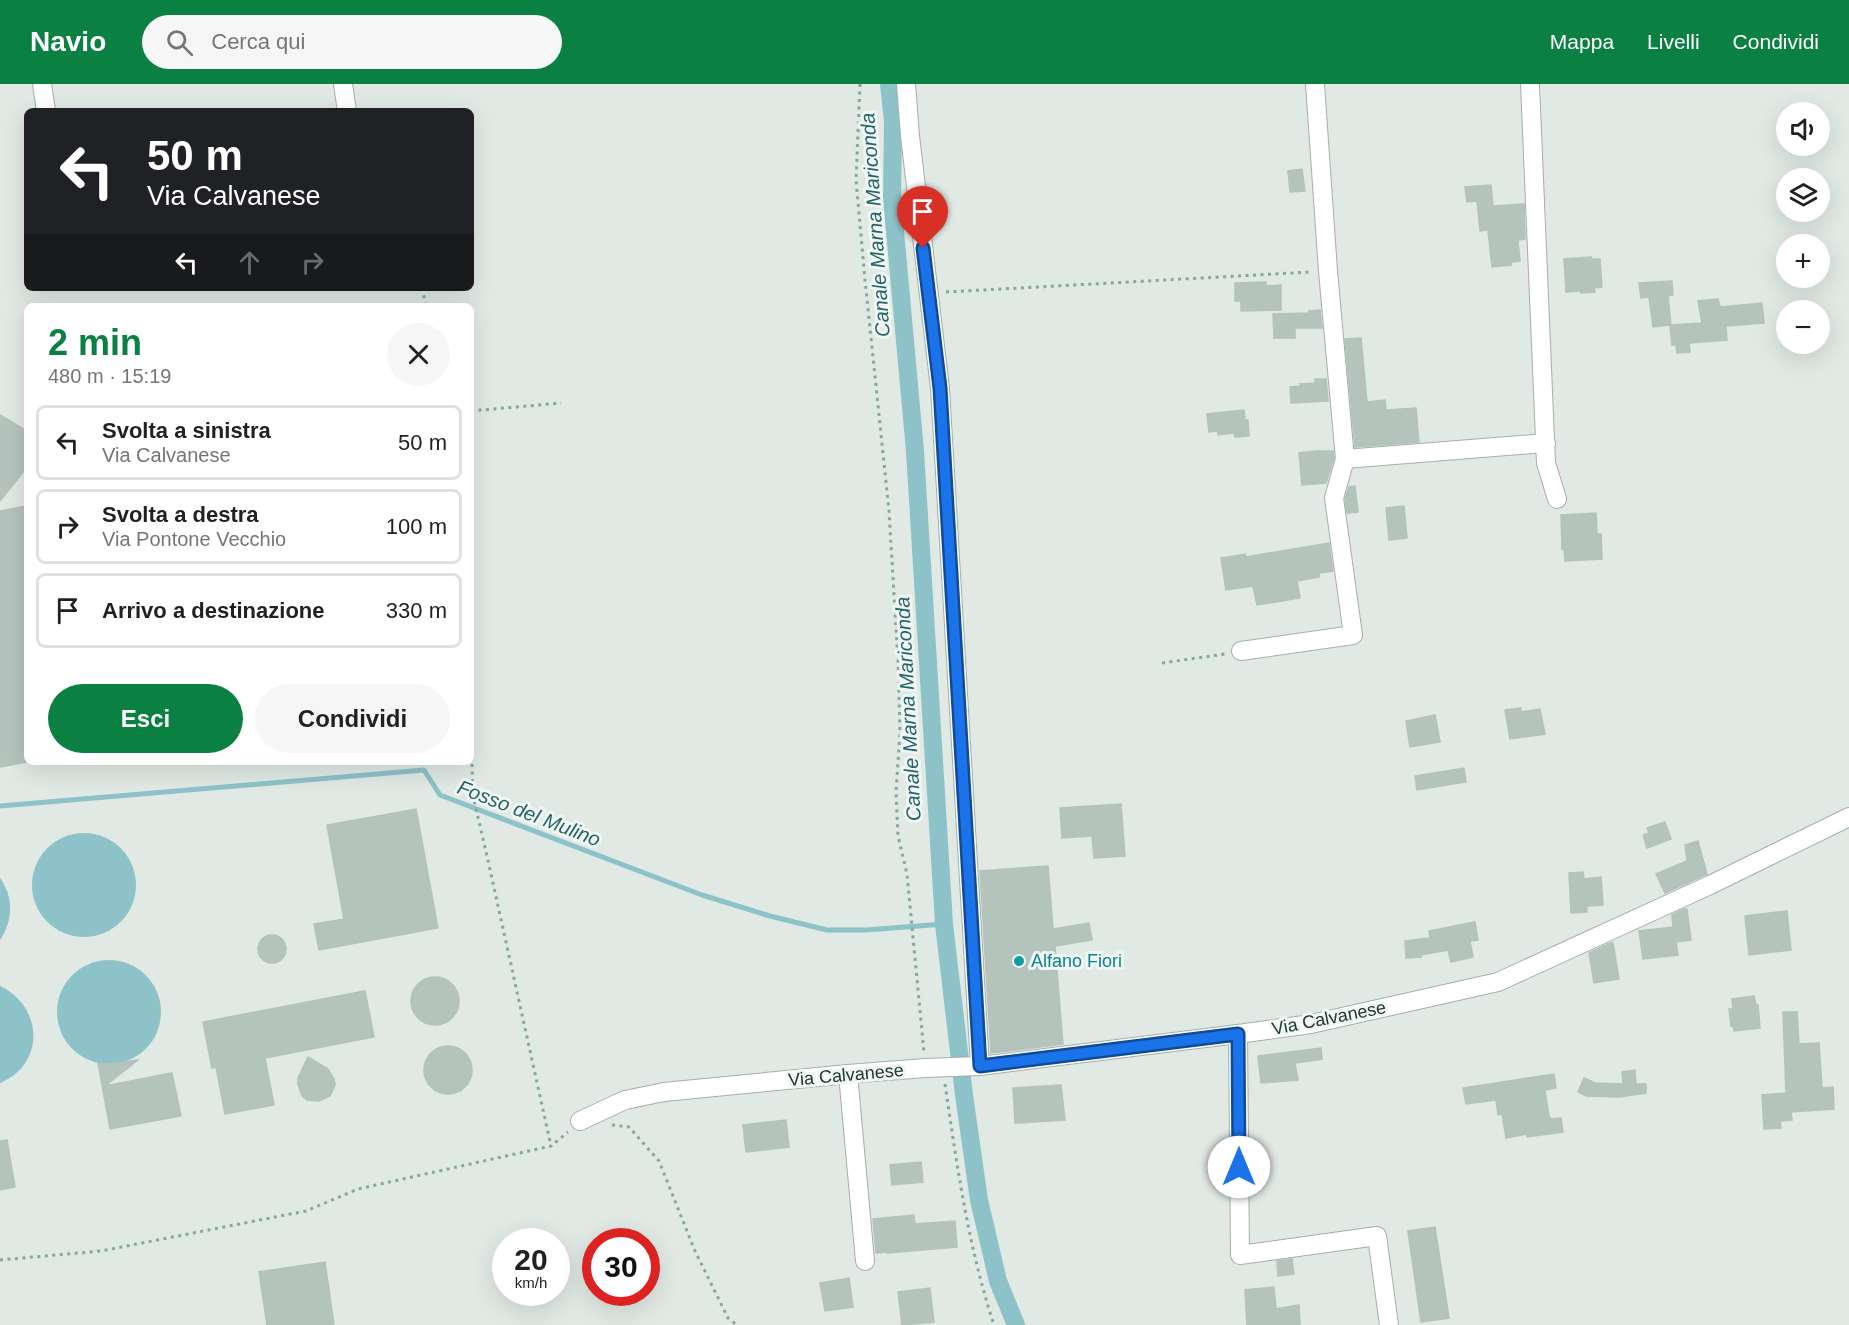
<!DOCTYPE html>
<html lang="it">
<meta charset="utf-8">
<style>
:root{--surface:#fff;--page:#f6f6f6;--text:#202124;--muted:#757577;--line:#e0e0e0;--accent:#0b8043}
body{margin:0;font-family:Helvetica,sans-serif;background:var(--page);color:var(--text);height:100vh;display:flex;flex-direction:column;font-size:22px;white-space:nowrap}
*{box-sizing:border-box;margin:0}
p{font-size:20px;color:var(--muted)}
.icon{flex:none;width:33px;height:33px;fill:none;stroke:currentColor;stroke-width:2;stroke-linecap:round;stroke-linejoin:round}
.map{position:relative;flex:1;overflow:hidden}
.side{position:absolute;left:24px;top:219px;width:450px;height:462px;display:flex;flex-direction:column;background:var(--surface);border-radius:9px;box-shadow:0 6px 24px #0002}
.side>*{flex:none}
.banner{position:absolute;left:24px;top:24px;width:450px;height:183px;border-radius:9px;box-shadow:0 6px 24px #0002;background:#202124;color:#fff;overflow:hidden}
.fabs{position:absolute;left:1776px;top:18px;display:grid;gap:12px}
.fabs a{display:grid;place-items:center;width:54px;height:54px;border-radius:50%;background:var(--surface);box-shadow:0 6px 24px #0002;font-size:30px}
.speed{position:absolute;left:492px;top:1144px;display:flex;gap:12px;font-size:30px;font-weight:700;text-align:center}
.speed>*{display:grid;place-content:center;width:78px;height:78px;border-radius:50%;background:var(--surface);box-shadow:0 6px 24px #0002;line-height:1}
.speed small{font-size:15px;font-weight:400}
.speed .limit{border:9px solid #d22;background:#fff;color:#111}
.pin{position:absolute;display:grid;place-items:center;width:51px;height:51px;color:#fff;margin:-62px -26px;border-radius:50% 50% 50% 0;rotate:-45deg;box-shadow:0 0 6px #0007}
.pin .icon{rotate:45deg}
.me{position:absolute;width:66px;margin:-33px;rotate:0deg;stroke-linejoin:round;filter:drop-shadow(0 0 4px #0008)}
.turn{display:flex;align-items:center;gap:21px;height:126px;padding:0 24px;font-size:27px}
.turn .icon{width:78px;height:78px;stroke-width:2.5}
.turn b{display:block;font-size:42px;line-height:51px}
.lanes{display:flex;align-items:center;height:57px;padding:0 24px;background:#0003;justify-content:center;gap:30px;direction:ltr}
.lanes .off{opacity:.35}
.round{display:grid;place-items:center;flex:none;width:63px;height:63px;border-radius:32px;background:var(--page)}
.summary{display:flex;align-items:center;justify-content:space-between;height:102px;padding:0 24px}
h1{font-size:36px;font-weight:700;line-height:45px;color:var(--accent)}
.cta{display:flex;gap:12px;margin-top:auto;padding:12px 24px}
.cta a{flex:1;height:69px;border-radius:36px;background:var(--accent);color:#fff;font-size:24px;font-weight:700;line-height:69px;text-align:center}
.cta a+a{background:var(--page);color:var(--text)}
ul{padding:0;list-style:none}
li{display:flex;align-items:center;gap:18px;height:75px;margin:0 12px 9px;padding:0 12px;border:3px solid var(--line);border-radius:9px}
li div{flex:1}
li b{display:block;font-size:22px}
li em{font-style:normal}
header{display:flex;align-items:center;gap:36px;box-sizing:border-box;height:84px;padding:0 30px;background:var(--accent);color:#fff}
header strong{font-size:28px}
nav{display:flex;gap:33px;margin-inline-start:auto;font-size:21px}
.search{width:420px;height:54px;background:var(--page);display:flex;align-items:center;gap:15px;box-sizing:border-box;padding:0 21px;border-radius:33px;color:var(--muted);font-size:22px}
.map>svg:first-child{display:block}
</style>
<header>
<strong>Navio</strong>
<div class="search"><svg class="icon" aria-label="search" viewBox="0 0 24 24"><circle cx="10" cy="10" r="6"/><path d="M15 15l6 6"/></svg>Cerca qui</div>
<nav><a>Mappa</a><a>Livelli</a><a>Condividi</a></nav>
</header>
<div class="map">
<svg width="1849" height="1241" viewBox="0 0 1849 1241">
<rect width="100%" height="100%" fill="#e0e9e4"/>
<g fill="#8dc2c8">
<circle cx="84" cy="801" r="52"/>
<path d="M0,794C14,814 13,836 0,856Z"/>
<circle cx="109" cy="928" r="52"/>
<path d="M0,902C43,922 46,980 0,999Z"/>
</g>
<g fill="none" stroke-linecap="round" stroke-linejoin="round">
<polyline stroke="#8dc2c8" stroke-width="5" points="0,722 424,686 440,711 702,811 770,832 827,846 866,846 944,840"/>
<polyline stroke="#8dc2c8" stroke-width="18" points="889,0 893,37 892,114 915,367 944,840 964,1011 979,1116 998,1197 1016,1241"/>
</g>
<g fill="#b5c3bd" stroke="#b3c2bb" stroke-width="1.5">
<polygon points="1302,85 1305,107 1290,108 1288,87"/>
<polygon points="1491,101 1493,122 1524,120 1525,155 1518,156 1520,177 1511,178 1511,181 1492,183 1488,146 1480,147 1477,117 1467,118 1465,103"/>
<polygon points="1591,173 1592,175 1600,175 1602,203 1594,204 1595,208 1581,209 1581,207 1566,208 1564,175"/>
<polygon points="1672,197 1673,211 1668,212 1671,241 1702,239 1698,217 1718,215 1720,223 1762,219 1764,239 1726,242 1727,256 1689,259 1690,268 1677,269 1676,261 1672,261 1670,241 1653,243 1649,213 1641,214 1639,199"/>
<polygon points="1266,198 1266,202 1281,201 1281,226 1241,227 1241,217 1235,217 1235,199"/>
<polygon points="1320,226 1322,244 1295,244 1295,254 1274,254 1273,230 1308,229 1309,227"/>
<polygon points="1361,254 1367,318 1385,316 1386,326 1416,324 1419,358 1355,363 1345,255"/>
<polygon points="1315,295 1326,295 1328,317 1291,319 1290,303 1301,302 1300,300 1315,299"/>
<polygon points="1244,326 1245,336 1248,336 1249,352 1235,353 1234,349 1218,351 1218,347 1209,348 1207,330"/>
<polygon points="0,331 27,347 27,383 0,417"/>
<polygon points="1316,367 1333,367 1334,374 1326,399 1302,401 1299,369"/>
<polygon points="1355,402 1358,428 1347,429 1345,415 1349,403"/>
<polygon points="27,422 27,678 0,683 0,427"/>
<polygon points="1404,422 1407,454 1389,456 1386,424"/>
<polygon points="1596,429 1597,450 1601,450 1602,475 1565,477 1564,465 1562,465 1561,431"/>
<polygon points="1329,459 1333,487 1319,489 1319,493 1297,497 1300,514 1257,521 1253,502 1226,506 1221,474 1245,470 1246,473"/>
<polygon points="1521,624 1521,628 1540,625 1545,650 1510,655 1505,626"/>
<polygon points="1435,631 1440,658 1410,663 1406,637"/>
<polygon points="1464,684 1466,698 1417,706 1415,692"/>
<polygon points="1121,720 1125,772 1094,774 1092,752 1062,754 1060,724"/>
<polygon points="416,725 438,844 319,866 314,840 344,835 327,741"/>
<polygon points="1665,738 1671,755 1647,764 1643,751 1649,749 1647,744"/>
<polygon points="1698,757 1707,790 1665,809 1656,790 1687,777 1685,761"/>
<polygon points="1048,782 1053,845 1089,839 1092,856 1055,862 1063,960 991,969 980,787"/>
<polygon points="1583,788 1584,795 1601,793 1603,821 1587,822 1587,828 1571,829 1569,789"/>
<polygon points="1684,825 1687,825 1691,856 1676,858 1678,871 1643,875 1639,847 1673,843 1672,831"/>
<polygon points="1787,827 1791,866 1749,871 1745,832"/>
<polygon points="1475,838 1478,856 1470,857 1473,873 1451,878 1448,866 1421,871 1421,873 1406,874 1405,857 1430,854 1429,847"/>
<circle cx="272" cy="865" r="14"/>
<polygon points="1610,859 1613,859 1619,895 1594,899 1589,869"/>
<circle cx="435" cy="917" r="24"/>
<polygon points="365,907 374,953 265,974 274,1021 225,1030 216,983 212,984 203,938"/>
<polygon points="1754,912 1756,921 1758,921 1760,944 1734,947 1733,941 1731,942 1729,925 1733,925 1732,915"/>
<polygon points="1783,928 1797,928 1799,960 1819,959 1822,1004 1833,1003 1834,1025 1791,1028 1792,1036 1780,1037 1781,1044 1764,1045 1762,1011 1786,1009"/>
<circle cx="448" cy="986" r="24"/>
<polygon points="1321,964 1322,975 1295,979 1298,996 1261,999 1258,972"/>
<polygon points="308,973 328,985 334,995 335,1001 330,1012 319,1017 307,1016 302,1012 298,1000 298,994"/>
<polygon points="138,976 105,1002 172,989 181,1032 110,1045 98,979 111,980"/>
<polygon points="1635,986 1636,1000 1646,1000 1646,1009 1619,1013 1586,1012 1578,1008 1584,994 1595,999 1623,1000 1622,988"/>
<polygon points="1554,990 1556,1004 1545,1006 1549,1032 1551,1035 1561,1034 1563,1048 1527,1053 1527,1050 1506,1054 1502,1030 1498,1031 1496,1016 1466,1020 1463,1004"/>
<polygon points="1061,1001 1065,1036 1015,1039 1013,1004"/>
<polygon points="786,1036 789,1063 746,1068 743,1041"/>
<polygon points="7,1056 15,1103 0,1106 0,1057"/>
<polygon points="921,1078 923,1098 892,1101 890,1081"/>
<polygon points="914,1131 915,1140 955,1137 957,1163 887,1169 887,1168 876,1169 873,1135"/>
<polygon points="1435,1143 1449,1234 1421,1238 1408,1147"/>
<polygon points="1292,1175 1294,1190 1278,1192 1277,1177"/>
<polygon points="325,1178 334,1241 267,1241 259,1188"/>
<polygon points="849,1194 853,1223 825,1227 820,1199"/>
<polygon points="1274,1203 1276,1225 1299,1221 1300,1241 1247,1241 1245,1206"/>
<polygon points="930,1204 934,1238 902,1241 898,1208"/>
</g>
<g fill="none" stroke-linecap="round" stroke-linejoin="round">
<defs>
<g id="minor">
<polyline points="42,0 46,27"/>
<polyline points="343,0 347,27"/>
<polyline points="906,0 910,52 940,304 980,982"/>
<polyline points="1315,0 1328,187 1345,375"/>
<polyline points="1530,0 1546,379 1557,415"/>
<polyline points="1241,567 1353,551 1334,414 1345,375 1546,359"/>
<polyline points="1238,950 1240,1171 1377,1152 1389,1241"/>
<polyline points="848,990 865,1177"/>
<polyline points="580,1037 625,1016 664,1008 848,990 925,984 980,982 1238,950 1311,940 1498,898 1710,801 1849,733"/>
</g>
</defs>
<use href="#minor" stroke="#a3b0ab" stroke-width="20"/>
<g stroke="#84a99c" stroke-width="3" stroke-dasharray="3 4.5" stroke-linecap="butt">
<polyline points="860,0 856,96 865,196 889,427 898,577 900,648 896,708 898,752 907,790 924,969"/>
<polyline points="422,204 426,222"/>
<polyline points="946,208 1311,188"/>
<polyline points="471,327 561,319"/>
<polyline points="1162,579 1225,570"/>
<polyline points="471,650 473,712 487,772 551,1062"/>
<path d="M945,1000C957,1082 968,1162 994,1241"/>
<polyline points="612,1041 629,1043 659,1077 695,1167 728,1234 737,1241"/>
<polyline points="0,1176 101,1167 306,1127 358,1105 551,1062 568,1048"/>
</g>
<use href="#minor" stroke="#fff" stroke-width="18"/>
</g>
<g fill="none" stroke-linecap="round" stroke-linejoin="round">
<defs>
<polyline id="route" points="923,164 940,304 980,982 1238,950 1239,1083"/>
</defs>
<use href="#route" stroke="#114b97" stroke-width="15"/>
<use href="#route" stroke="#1a73e8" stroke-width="10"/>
</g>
<circle fill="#0f9aa8" stroke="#f0f6f2" stroke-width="2" cx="1019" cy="877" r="6"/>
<g text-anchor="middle" stroke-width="6" stroke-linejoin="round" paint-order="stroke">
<g font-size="18" fill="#0d838f" stroke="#f0f6f2" text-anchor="start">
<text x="1031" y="883">Alfano Fiori</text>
</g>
<g font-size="18" fill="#223731" stroke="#f0f6f2">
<text transform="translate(1329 934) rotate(-11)" y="6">Via Calvanese</text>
<text transform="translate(846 991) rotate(-5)" y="6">Via Calvanese</text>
</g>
<g font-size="20" font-style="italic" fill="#24636c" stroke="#f0f6f2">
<text transform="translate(875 141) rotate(-94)" y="7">Canale Marna Mariconda</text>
<text transform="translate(908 625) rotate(-93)" y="7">Canale Marna Mariconda</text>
<text transform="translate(529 729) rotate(21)" y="7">Fosso del Mulino</text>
</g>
</g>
</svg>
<div class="fabs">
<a><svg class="icon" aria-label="sound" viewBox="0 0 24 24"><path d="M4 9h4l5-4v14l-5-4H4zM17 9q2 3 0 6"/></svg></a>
<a><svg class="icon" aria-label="layers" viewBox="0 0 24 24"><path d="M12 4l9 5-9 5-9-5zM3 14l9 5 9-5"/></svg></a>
<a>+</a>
<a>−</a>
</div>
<div class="speed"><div>20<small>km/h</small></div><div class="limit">30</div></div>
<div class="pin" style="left:923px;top:164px;background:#d93025"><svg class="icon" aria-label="arrive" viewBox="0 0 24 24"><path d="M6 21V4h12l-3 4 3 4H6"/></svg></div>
<svg class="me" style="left:1239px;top:1083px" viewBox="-20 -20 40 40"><circle r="19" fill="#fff"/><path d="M0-13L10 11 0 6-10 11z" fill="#1a73e8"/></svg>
<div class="banner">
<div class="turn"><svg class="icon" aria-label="left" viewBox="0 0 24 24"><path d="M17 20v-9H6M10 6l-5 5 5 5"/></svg><div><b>50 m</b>Via Calvanese</div></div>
<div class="lanes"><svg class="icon" aria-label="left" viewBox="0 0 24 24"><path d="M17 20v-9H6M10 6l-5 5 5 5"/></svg><svg class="icon off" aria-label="ahead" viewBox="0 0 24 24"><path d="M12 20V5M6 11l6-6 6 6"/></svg><svg class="icon off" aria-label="right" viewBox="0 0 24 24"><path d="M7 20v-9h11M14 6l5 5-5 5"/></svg></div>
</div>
<section class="side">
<div class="summary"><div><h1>2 min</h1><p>480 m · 15:19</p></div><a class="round"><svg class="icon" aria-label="close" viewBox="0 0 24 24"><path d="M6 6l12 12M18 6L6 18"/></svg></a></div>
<ul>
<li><svg class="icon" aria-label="left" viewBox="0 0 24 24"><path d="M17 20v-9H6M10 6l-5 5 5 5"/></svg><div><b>Svolta a sinistra</b><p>Via Calvanese</p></div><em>50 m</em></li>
<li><svg class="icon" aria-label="right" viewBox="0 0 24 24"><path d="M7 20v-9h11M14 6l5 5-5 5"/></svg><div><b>Svolta a destra</b><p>Via Pontone Vecchio</p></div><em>100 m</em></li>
<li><svg class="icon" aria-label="arrive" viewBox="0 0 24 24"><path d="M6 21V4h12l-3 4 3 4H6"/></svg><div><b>Arrivo a destinazione</b></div><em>330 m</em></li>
</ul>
<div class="cta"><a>Esci</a><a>Condividi</a></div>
</section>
</div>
